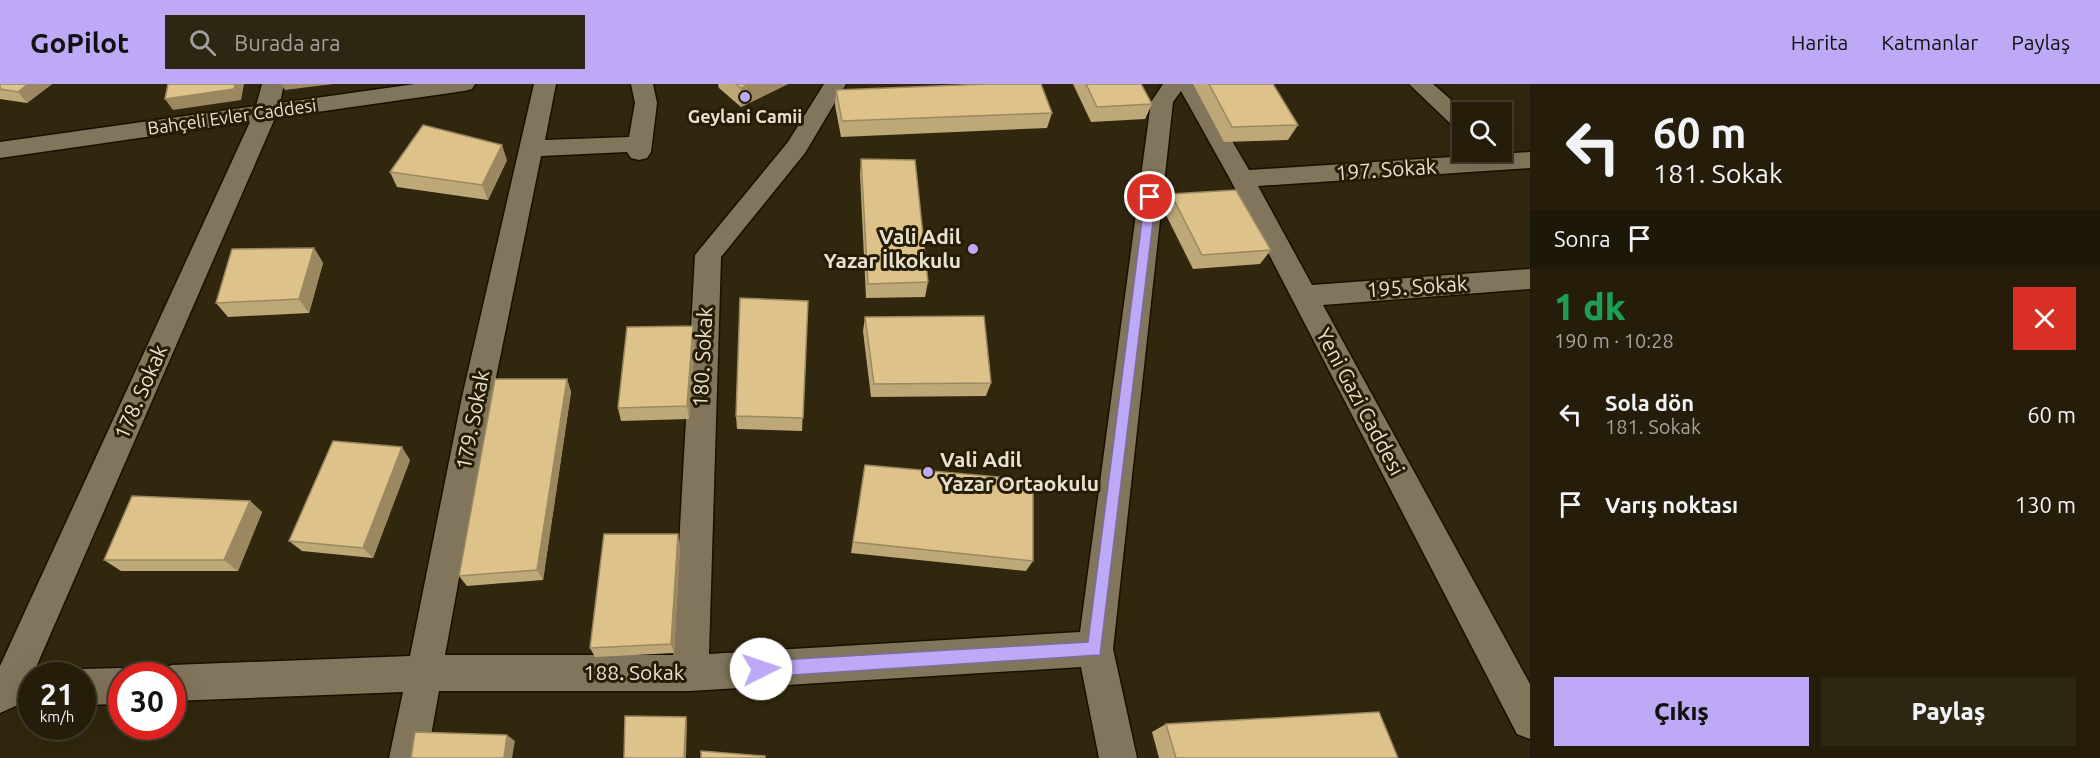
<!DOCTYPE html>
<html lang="tr">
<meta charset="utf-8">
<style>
:root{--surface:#251d0a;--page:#2d2613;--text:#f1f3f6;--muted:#a3a29c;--line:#423b2b;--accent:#bda9f5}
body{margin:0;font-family:Ubuntu,sans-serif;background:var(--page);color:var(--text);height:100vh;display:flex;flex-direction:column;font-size:22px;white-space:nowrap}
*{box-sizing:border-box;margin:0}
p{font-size:20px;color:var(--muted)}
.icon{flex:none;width:33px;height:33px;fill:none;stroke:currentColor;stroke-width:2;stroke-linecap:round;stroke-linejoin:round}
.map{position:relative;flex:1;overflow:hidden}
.side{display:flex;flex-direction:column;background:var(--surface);width:570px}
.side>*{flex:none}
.banner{background:#251d0a;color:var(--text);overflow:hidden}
.buttons{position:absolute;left:1452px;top:18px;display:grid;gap:12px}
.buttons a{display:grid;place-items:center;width:60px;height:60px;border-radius:0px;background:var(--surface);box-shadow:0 6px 24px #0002,0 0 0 2px var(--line);font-size:30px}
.speed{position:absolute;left:18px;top:578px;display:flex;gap:12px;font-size:30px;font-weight:700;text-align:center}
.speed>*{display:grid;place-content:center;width:78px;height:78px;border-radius:50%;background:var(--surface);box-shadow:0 6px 24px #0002,0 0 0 2px var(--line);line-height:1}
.speed small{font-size:15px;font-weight:400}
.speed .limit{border:9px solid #d22;background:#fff;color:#111}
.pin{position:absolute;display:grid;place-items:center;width:51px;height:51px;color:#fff;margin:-26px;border:3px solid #fff;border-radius:50%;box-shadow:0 2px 6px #0007}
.me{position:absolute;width:66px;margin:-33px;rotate:86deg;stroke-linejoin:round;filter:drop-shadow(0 0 4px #0008)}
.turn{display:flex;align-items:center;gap:21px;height:126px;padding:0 24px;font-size:27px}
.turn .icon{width:78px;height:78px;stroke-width:2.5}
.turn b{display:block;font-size:42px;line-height:51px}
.then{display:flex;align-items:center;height:57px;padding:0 24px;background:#0003;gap:12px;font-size:22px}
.round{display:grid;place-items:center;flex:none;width:63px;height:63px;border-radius:0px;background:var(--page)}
.head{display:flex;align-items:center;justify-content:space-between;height:102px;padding:0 24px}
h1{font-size:36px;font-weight:800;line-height:45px;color:#1e9e55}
.primary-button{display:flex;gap:12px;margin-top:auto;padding:12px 24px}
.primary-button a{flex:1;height:69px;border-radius:0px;background:var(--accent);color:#111;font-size:24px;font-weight:800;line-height:69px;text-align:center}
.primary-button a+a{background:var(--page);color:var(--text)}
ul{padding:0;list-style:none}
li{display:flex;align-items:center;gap:18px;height:90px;padding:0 24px}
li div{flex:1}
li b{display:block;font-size:22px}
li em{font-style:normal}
header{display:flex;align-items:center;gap:36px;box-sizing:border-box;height:84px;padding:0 30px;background:var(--accent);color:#111}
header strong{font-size:28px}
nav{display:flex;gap:33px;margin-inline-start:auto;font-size:21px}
.search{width:420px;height:54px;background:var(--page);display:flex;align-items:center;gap:15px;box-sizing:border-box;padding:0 21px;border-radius:0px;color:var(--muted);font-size:22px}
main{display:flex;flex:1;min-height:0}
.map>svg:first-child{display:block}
</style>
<header>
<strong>GoPilot</strong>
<div class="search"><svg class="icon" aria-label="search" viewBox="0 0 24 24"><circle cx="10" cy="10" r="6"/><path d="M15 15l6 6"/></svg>Burada ara</div>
<nav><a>Harita</a><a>Katmanlar</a><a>Paylaş</a></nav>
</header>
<main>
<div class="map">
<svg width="1530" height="674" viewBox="0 0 1530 674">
<rect width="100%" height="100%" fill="#31270e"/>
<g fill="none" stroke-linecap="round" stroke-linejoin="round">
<defs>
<g id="minor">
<polygon points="262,0 284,0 280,19 415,0 475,0 472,5 464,7 275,34 20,620 0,629 0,582 250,38 0,74 0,58 256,22"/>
<polygon points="534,0 556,0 545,56 629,53 635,19 631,0 653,0 657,19 651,68 647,74 639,76 631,74 627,68 541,72 492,313 445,571 673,571 695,171 788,58 824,0 846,0 805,69 721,173 709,570 1080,548 1151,18 1163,0 1199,0 1249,86 1530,68 1530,84 1258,102 1312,201 1530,185 1530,205 1323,221 1530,600 1530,655 1517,650 1230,95 1181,7 1173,18 1113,565 1137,674 1099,674 1081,583 690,607 439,607 427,674 389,674 403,608 172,617 172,591 157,591 159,586 172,581 410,572 462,313"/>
<polygon points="1409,0 1433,0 1465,28 1462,28 1462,45 1454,43"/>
<polygon points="122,584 136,591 122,591 122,620 82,621 82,591 69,590 82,585"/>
</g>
</defs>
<use href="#minor" stroke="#190f00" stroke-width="3"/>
<use href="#minor" fill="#81755b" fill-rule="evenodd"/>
</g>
<g fill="#bea877">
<polygon points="0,0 52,0 27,19 0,15"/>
<polygon points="718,0 788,0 741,23 719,4"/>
<polygon points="1073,0 1141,0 1152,20 1145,35 1091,38"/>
<polygon points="1193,0 1273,0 1298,41 1288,56 1224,58"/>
<polygon points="836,6 1052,29 1047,44 841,53 835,21"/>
<polygon points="861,75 928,198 925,213 866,214 860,90"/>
<polygon points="507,76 488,116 397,103 390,88"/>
<polygon points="1171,110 1271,166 1260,180 1193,185 1163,125"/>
<polygon points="314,164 323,179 309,229 228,233 216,219"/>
<polygon points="808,217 802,347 737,345 736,332"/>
<polygon points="865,233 991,299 986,312 871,313 863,247"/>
<polygon points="695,256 689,335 621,337 618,324"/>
<polygon points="567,295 571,308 543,496 467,502 459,492"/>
<polygon points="410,376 373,474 302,467 289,457"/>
<polygon points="865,381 1033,477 1026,487 851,469"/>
<polygon points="250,417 262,428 238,487 121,487 104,476"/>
<polygon points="680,461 674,569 595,573 590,564"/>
<polygon points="1166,640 1398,674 1159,674 1152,648"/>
</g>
<g fill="#9b8861">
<polygon points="28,0 52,0 27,19 18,8"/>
<polygon points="235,0 244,0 241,16 173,26 165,15"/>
<polygon points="281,0 333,0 285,6"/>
<polygon points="749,0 788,0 741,23 741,4"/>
<polygon points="502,61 507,76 488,116 482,101"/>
<polygon points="314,164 323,179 309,229 299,215"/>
<polygon points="693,242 695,256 689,335 687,322"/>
<polygon points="567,295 571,308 543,496 537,486"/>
<polygon points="402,363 410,376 373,474 363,464"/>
<polygon points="250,417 262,428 238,487 224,476"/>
<polygon points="678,450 680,461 674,569 671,560"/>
<polygon points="686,633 687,638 686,674 684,674"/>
<polygon points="507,651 515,657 512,674 504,674"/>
</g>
<g fill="#ddc38a" stroke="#9b8861" stroke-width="1.5">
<polygon points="0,0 28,0 18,8 0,5"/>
<polygon points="168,0 235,0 234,5 165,15"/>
<polygon points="736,0 749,0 741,4"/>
<polygon points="987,0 1041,0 1052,29 842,37 836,6"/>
<polygon points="1086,0 1141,0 1152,20 1097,23"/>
<polygon points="1209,0 1273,0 1298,41 1232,43"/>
<polygon points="423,41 502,61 482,101 390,88"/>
<polygon points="861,75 915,76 928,198 868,200"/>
<polygon points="1236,106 1271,166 1202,171 1171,110"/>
<polygon points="314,164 299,215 216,219 232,165"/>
<polygon points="740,214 808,217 803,334 736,332"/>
<polygon points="984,232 991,299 874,300 865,233"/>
<polygon points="693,242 687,322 618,324 627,243"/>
<polygon points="495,295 567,295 537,486 459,492"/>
<polygon points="333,357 402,363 363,464 289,457"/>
<polygon points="865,381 1033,396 1033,477 853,458"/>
<polygon points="132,412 250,417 224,476 104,476"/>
<polygon points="604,450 678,450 671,560 590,564"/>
<polygon points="1379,628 1398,674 1176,674 1166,640"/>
<polygon points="625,632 686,633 684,674 624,674"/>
<polygon points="415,648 507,651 504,674 411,674"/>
<polygon points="701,667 765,672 765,674 701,674"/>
</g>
<polygon fill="#bda9f5" stroke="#7b6e9f" stroke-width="1.5" points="1150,109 1156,113 1100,571 761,593 755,591 753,585 755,579 761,577 1088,558 1145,113"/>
<g fill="#bda9f5" stroke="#271d05" stroke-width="2">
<circle cx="745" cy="13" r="6"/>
<circle cx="973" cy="165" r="6"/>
<circle cx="928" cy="388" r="6"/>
</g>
<g text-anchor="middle" stroke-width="6" stroke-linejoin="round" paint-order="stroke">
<g font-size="18" fill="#e8e1d2" stroke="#271d05">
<text transform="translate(232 33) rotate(-8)" y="6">Bahçeli Evler Caddesi</text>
</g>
<g font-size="18" font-weight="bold" fill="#e8e1d2" stroke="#271d05">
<text x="745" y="39">Geylani Camii</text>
</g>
<g font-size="21" fill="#e8e1d2" stroke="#271d05">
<text transform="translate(1386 86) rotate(-4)" y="7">197. Sokak</text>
<text transform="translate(1417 203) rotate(-4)" y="7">195. Sokak</text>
<text transform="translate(703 273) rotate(-87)" y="7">180. Sokak</text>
<text transform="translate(141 308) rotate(-66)" y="7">178. Sokak</text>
<text transform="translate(1360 318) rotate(62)" y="7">Yeni Gazi Caddesi</text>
<text transform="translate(473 336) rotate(-79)" y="7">179. Sokak</text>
<text x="634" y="596">188. Sokak</text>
</g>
<g font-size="21" font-weight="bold" fill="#e8e1d2" stroke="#271d05" text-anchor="end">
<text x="961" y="160">Vali Adil<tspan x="961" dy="24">Yazar İlkokulu</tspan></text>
<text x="940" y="383" text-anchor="start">Vali Adil<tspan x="940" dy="24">Yazar Ortaokulu</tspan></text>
</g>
</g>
</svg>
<div class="buttons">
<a><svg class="icon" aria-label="search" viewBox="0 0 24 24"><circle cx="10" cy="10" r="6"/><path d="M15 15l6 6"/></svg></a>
</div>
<div class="speed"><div>21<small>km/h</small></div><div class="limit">30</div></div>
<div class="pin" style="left:1150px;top:113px;background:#d93025"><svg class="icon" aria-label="arrive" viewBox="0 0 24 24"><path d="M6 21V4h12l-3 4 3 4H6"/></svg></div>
<svg class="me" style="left:761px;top:585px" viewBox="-20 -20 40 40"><circle r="19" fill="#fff"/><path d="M0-13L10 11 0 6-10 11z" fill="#bda9f5"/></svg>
</div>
<section class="side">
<div class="banner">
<div class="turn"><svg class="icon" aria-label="left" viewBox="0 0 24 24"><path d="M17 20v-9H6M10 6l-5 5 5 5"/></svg><div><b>60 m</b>181. Sokak</div></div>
<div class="then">Sonra<svg class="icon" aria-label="arrive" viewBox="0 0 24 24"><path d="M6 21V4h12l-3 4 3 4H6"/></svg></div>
</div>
<div class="head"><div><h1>1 dk</h1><p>190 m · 10:28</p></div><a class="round" style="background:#d93025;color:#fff"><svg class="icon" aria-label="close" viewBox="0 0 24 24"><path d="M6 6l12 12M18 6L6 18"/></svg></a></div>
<ul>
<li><svg class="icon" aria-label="left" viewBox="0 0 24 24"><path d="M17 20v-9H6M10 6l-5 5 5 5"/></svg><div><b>Sola dön</b><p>181. Sokak</p></div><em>60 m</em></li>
<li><svg class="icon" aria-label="arrive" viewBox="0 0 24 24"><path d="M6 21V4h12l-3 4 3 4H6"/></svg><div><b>Varış noktası</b></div><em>130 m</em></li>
</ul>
<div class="primary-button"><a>Çıkış</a><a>Paylaş</a></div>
</section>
</main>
